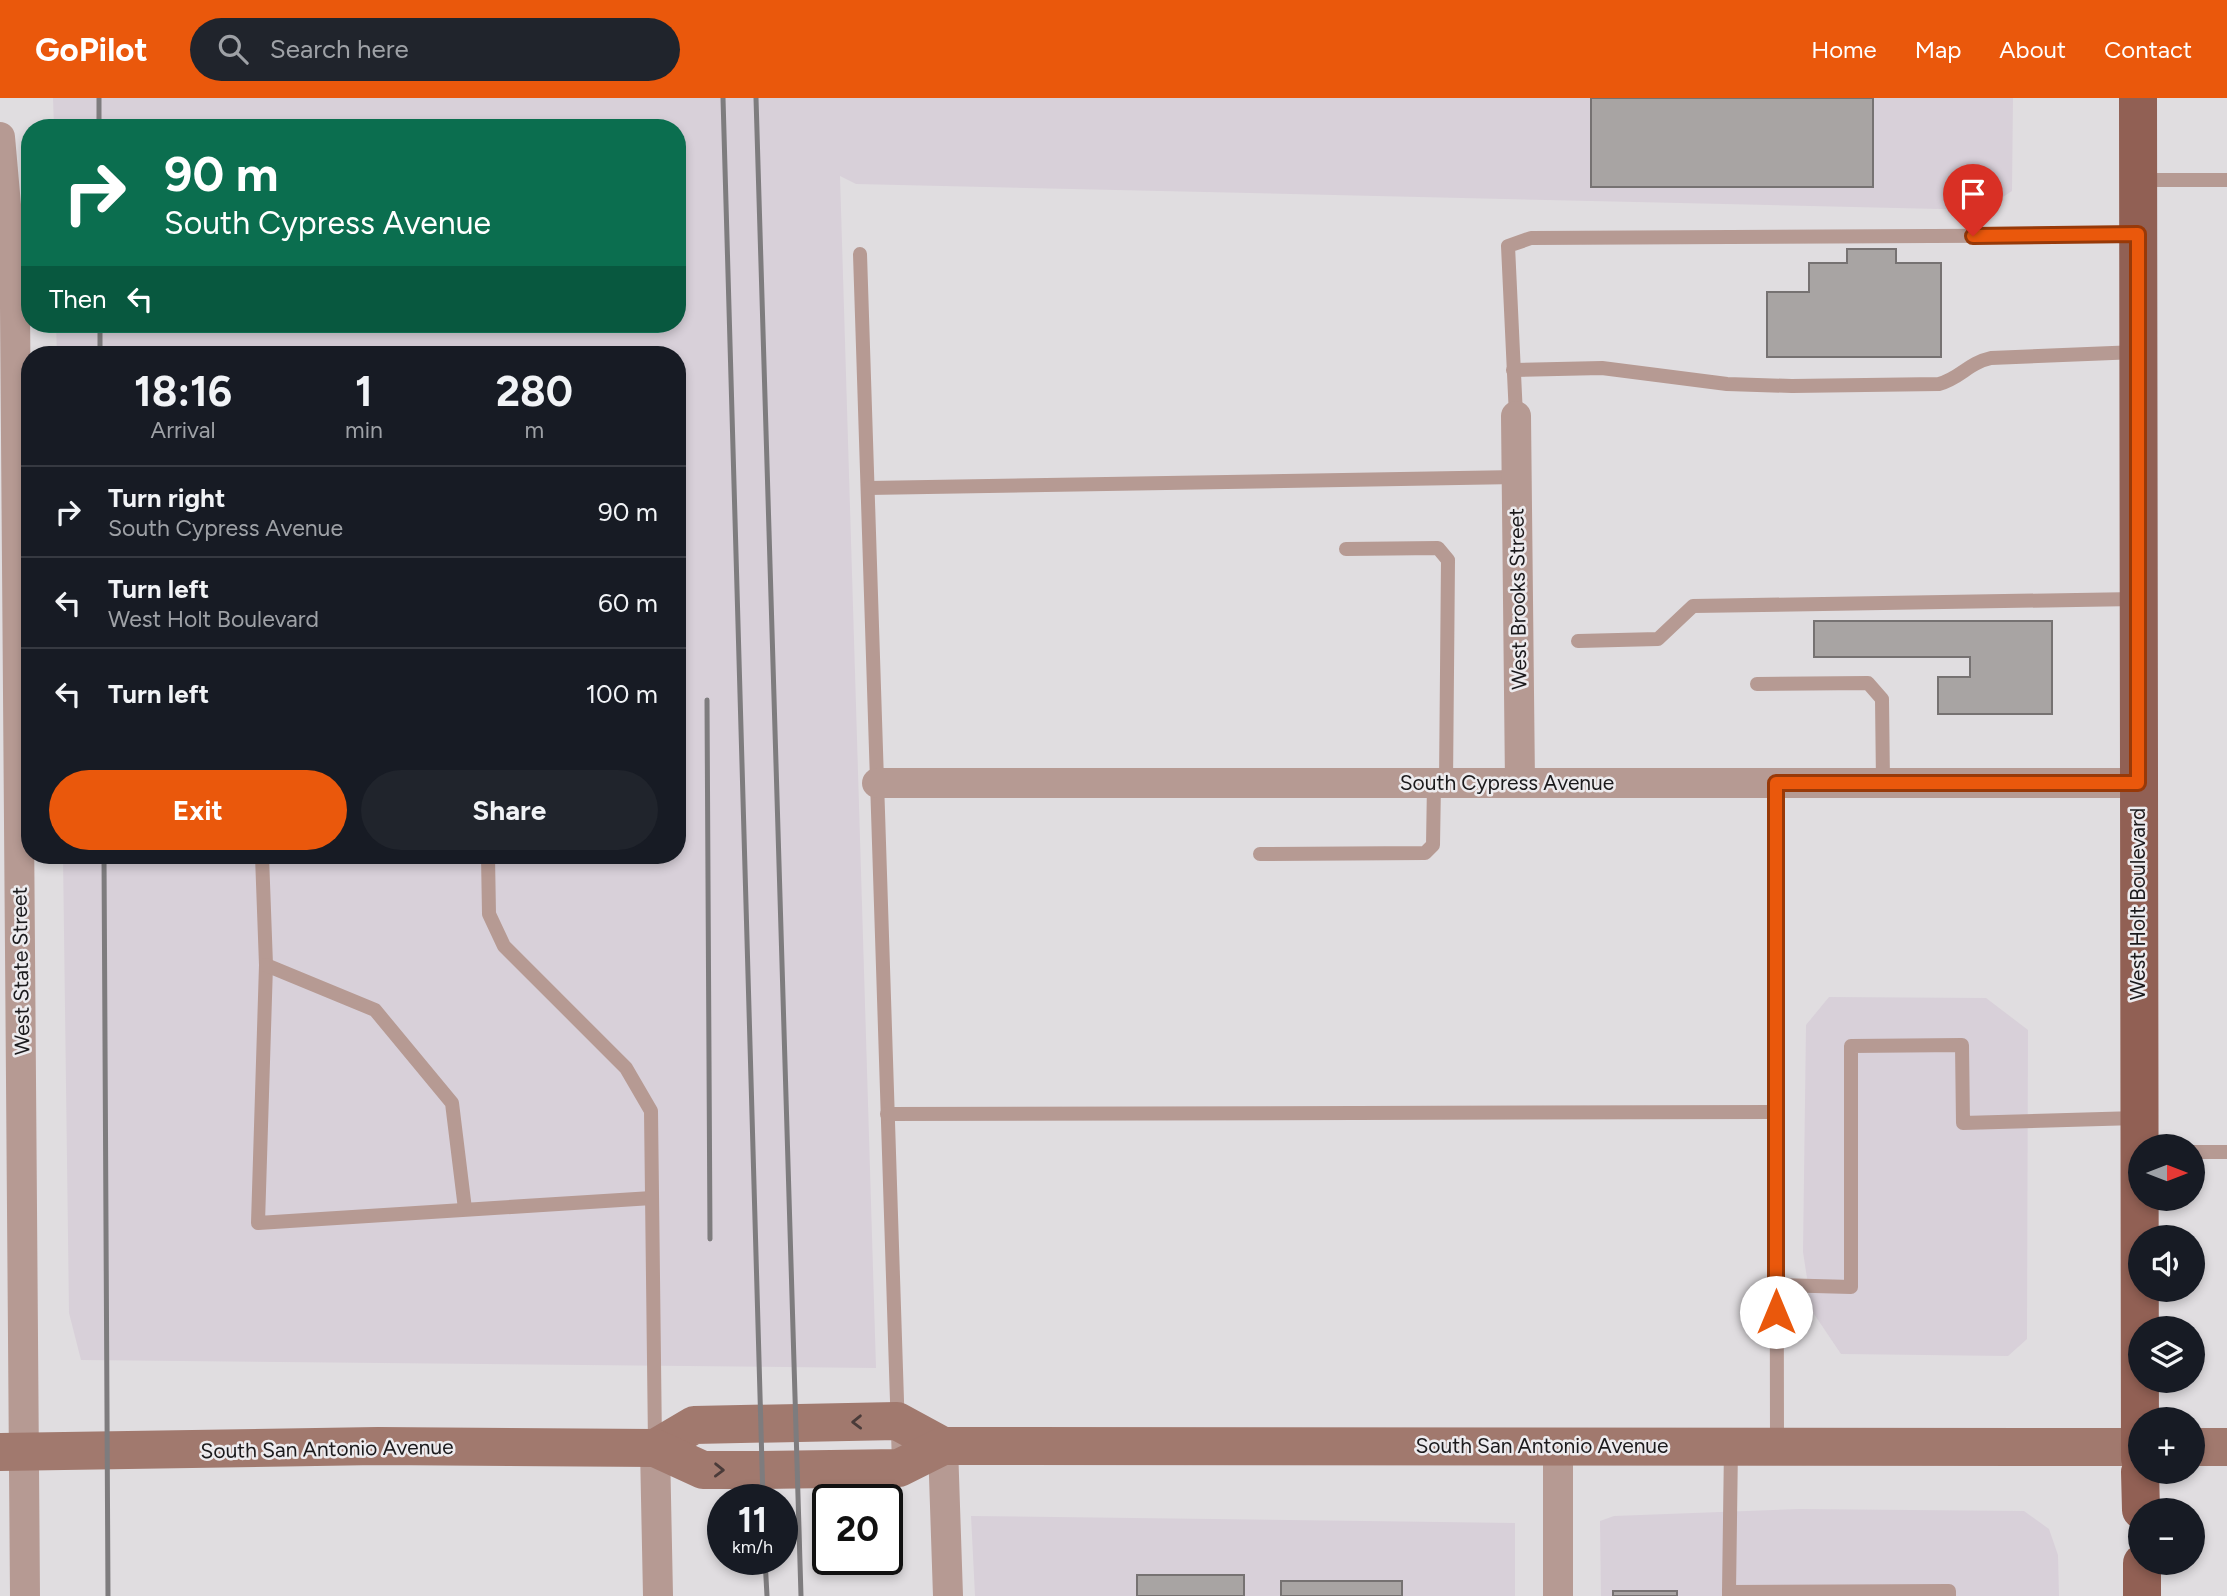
<!DOCTYPE html>
<meta charset="utf-8">
<style>
:root{--surface:#171b24;--page:#20242c;--text:#f1f3f6;--muted:#9ea1a6;--line:#363941;--accent:#ea580c}
body{margin:0;font-family:Figtree,sans-serif;background:var(--page);color:var(--text);height:100vh;display:flex;flex-direction:column;font-size:26px;white-space:nowrap}
*{box-sizing:border-box;margin:0}
p{font-size:23px;color:var(--muted)}
.icon{flex:none;width:38px;height:38px;fill:none;stroke:currentColor;stroke-width:2;stroke-linecap:round;stroke-linejoin:round}
.map{position:relative;flex:1;overflow:hidden}
.drawer{position:absolute;left:21px;top:248px;width:665px;height:518px;display:flex;flex-direction:column;background:var(--surface);border-radius:28px;box-shadow:0 4px 10px #0003}
.drawer>*{flex:none}
.hud{position:absolute;left:21px;top:21px;width:665px;height:214px;border-radius:28px;box-shadow:0 4px 10px #0003;background:#0b6e4f;color:#fff;overflow:hidden}
.needle{width:46px;rotate:90deg}
.buttons{position:absolute;left:2128px;top:1036px;display:grid;gap:14px}
.buttons a{display:grid;place-items:center;width:77px;height:77px;border-radius:50%;background:var(--surface);box-shadow:0 4px 10px #0003;font-size:35px}
.speed{position:absolute;left:707px;top:1386px;display:flex;gap:14px;font-size:35px;font-weight:700;text-align:center}
.speed>*{display:grid;place-content:center;width:91px;height:91px;border-radius:50%;background:var(--surface);box-shadow:0 4px 10px #0003;line-height:1}
.speed small{font-size:18px;font-weight:400}
.speed .limit{border:4px solid #111;border-radius:10px;background:#fff;color:#111}
.pin{position:absolute;display:grid;place-items:center;width:60px;height:60px;color:#fff;margin:-72px -30px;border-radius:50% 50% 50% 0;rotate:-45deg;box-shadow:0 0 7px #0007}
.pin .icon{rotate:45deg}
.me{position:absolute;width:77px;margin:-38px;rotate:0deg;stroke-linejoin:round;filter:drop-shadow(0 0 5px #0008)}
.turn{display:flex;align-items:center;gap:24px;height:147px;padding:0 28px;font-size:32px}
.turn .icon{width:91px;height:91px;stroke-width:2.5}
.turn b{display:block;font-size:49px;line-height:60px}
.then{display:flex;align-items:center;height:66px;padding:0 28px;background:#0003;gap:14px;font-size:26px}
.eta{display:flex;justify-content:space-evenly;align-items:center;height:119px;text-align:center}
.eta b{font-size:42px;font-weight:700;line-height:49px}
.button{display:flex;gap:14px;margin-top:auto;padding:14px 28px}
.button a{flex:1;height:80px;border-radius:42px;background:var(--accent);color:#fff;font-size:28px;font-weight:700;line-height:80px;text-align:center}
.button a+a{background:var(--page);color:var(--text)}
ul{padding:0;list-style:none}
li{display:flex;align-items:center;gap:21px;height:91px;padding:0 28px;border-top:2px solid var(--line)}
li div{flex:1}
li b{display:block;font-size:26px}
li em{font-style:normal}
header{display:flex;align-items:center;gap:42px;box-sizing:border-box;height:98px;padding:0 35px;background:var(--accent);color:#fff}
header strong{font-size:33px}
nav{display:flex;gap:38px;margin-inline-start:auto;font-size:24px}
.search{width:490px;height:63px;background:var(--page);display:flex;align-items:center;gap:18px;box-sizing:border-box;padding:0 24px;border-radius:38px;color:var(--muted);font-size:26px}
.map>svg:first-child{display:block}
</style>
<header>
<strong>GoPilot</strong>
<div class="search"><svg class="icon" aria-label="search" viewBox="0 0 24 24"><circle cx="10" cy="10" r="6"/><path d="M15 15l6 6"/></svg>Search here</div>
<nav><a>Home</a><a>Map</a><a>About</a><a>Contact</a></nav>
</header>
<div class="map">
<svg width="2227" height="1498" viewBox="0 0 2227 1498">
<rect width="100%" height="100%" fill="#e0dde0"/>
<g fill="#d8d0d9">
<polygon points="53,0 2013,0 2012,93 1983,112 856,86 840,78 876,1270 81,1262 69,1215 63,758 677,758 677,257 57,257 56,226 677,226 677,30 54,30"/>
<polygon points="1829,899 1986,900 2028,932 2027,1241 2008,1258 1841,1256 1812,1213 1803,1154 1806,927"/>
<polygon points="1799,1411 2024,1413 2049,1431 2058,1457 2059,1498 1601,1498 1600,1423 1614,1418"/>
<polygon points="971,1418 1515,1425 1515,1498 975,1498"/>
</g>
<g fill="#a8a4a3" stroke="#767272" stroke-width="2">
<rect x="1591" y="0" width="282" height="89"/>
<polygon points="1847,151 1896,151 1896,165 1941,165 1941,259 1767,259 1767,194 1809,194 1809,165 1847,165"/>
<polygon points="1814,523 2052,523 2052,616 1938,616 1938,579 1970,579 1970,559 1814,559"/>
<rect x="1137" y="1477" width="107" height="21"/>
<rect x="1281" y="1483" width="121" height="15"/>
<rect x="1613" y="1493" width="64" height="5"/>
</g>
<g fill="none" stroke-linecap="round" stroke-linejoin="round">
<g stroke="#b69a93" stroke-width="14">
<polyline points="2141,82 2227,82"/>
<polyline points="860,156 899,1365"/>
<path d="M1513,272L1602,270L1727,286L1792,288L1939,286C1961,280 1968,265 1991,260L2137,254"/>
<polyline points="1516,318 1508,148 1531,140 2137,137"/>
<polyline points="868,390 1517,379"/>
<polyline points="1346,451 1438,450 1448,462 1446,685"/>
<polyline points="1578,543 1658,541 1693,508 2136,501"/>
<polyline points="1757,586 1868,585 1882,601 1883,684"/>
<polyline points="1776,685 1777,1349"/>
<polyline points="1260,756 1425,755 1433,747 1434,685"/>
<polyline points="262,758 266,867 258,1125 652,1100"/>
<polyline points="488,758 489,816 504,848 626,970 651,1013 655,1346"/>
<polyline points="266,867 375,912 452,1005 465,1111"/>
<polyline points="887,1016 1776,1014"/>
<polyline points="2193,1054 2227,1054"/>
<polyline points="1776,1187 1851,1189 1851,948 1962,947 1963,1025 2137,1020"/>
<polyline points="1729,1494 1731,1349"/>
<polyline points="1729,1498 1729,1494 1949,1493 1949,1498"/>
</g>
<g stroke="#b69a93" stroke-width="30">
<polyline points="0,39 15,209 25,1498"/>
<polyline points="1516,318 1520,685"/>
<polyline points="877,685 2138,685"/>
<polyline points="943,1348 948,1498"/>
<polyline points="655,1350 658,1498"/>
<polyline points="1558,1498 1558,1347"/>
</g>
<g stroke="#a1796e" stroke-width="38">
<polyline points="2193,1349 2227,1349"/>
<polyline points="655,1350 694,1327 897,1323 943,1348"/>
<polyline points="0,1354 378,1348 655,1350 703,1372 762,1372 899,1370 943,1348 2140,1349"/>
</g>
<g stroke="#916054" stroke-width="38">
<polyline points="2138,0 2140,1360"/>
<polyline points="2140,1374 2141,1412"/>
<polyline points="2142,1465 2142,1498"/>
</g>
<g stroke="#7e7c7e" stroke-width="5">
<polyline points="99,0 99,30"/>
<polyline points="723,0 763,1402"/>
<polyline points="756,0 801,1498"/>
<polyline points="100,226 100,257"/>
<polyline points="707,602 710,1141"/>
<polyline points="104,758 108,1498"/>
<polyline points="765,1461 767,1498"/>
</g>
</g>
<defs><path id="oneway-chevron" d="M-2-3.5L2.5 0L-2 3.5" fill="none" stroke-width="1.6" stroke-linecap="round" stroke-linejoin="round" transform="scale(1.75)"/></defs>
<g stroke="#4a3b39">
<use href="#oneway-chevron" transform="translate(857 1324) rotate(179)"/>
<use href="#oneway-chevron" transform="translate(719 1372) rotate(1)"/>
</g>
<g fill="none" stroke-linecap="round" stroke-linejoin="round">
<defs>
<polyline id="route" points="1776,1214 1776,685 2138,685 2138,136 1973,138"/>
</defs>
<use href="#route" stroke="#983908" stroke-width="18"/>
<use href="#route" stroke="#ea580c" stroke-width="12"/>
</g>
<g text-anchor="middle" stroke-width="5" stroke-linejoin="round" paint-order="stroke">
<g font-size="21" fill="#1b1a1c" stroke="#edebee">
<text transform="translate(1518 501) rotate(-91)" y="7">West Brooks Street</text>
<text x="1507" y="692">South Cypress Avenue</text>
<text transform="translate(2138 806) rotate(-90)" y="7">West Holt Boulevard</text>
<text transform="translate(21 873) rotate(-91)" y="7">West State Street</text>
<text x="1542" y="1355">South San Antonio Avenue</text>
<text transform="translate(327 1351) rotate(-1)" y="7">South San Antonio Avenue</text>
</g>
</g>
</svg>
<div class="buttons">
<a><svg class="needle" viewBox="-14 -14 28 28"><path d="M0-13l5 13h-10z" fill="#e53935"/><path d="M0 13l5-13h-10z" fill="#9ea1a6"/></svg></a>
<a><svg class="icon" aria-label="sound" viewBox="0 0 24 24"><path d="M4 9h4l5-4v14l-5-4H4zM17 9q2 3 0 6"/></svg></a>
<a><svg class="icon" aria-label="layers" viewBox="0 0 24 24"><path d="M12 4l9 5-9 5-9-5zM3 14l9 5 9-5"/></svg></a>
<a>+</a>
<a>−</a>
</div>
<div class="speed"><div>11<small>km/h</small></div><div class="limit">20</div></div>
<div class="pin" style="left:1973px;top:138px;background:#d93025"><svg class="icon" aria-label="arrive" viewBox="0 0 24 24"><path d="M6 21V4h12l-3 4 3 4H6"/></svg></div>
<svg class="me" style="left:1776px;top:1214px" viewBox="-20 -20 40 40"><circle r="19" fill="#fff"/><path d="M0-13L10 11 0 6-10 11z" fill="#ea580c"/></svg>
<div class="hud">
<div class="turn"><svg class="icon" aria-label="right" viewBox="0 0 24 24"><path d="M7 20v-9h11M14 6l5 5-5 5"/></svg><div><b>90 m</b>South Cypress Avenue</div></div>
<div class="then">Then<svg class="icon" aria-label="left" viewBox="0 0 24 24"><path d="M17 20v-9H6M10 6l-5 5 5 5"/></svg></div>
</div>
<section class="drawer">
<div class="eta">
<div><b>18:16</b><p>Arrival</p></div>
<div><b>1</b><p>min</p></div>
<div><b>280</b><p>m</p></div>
</div>
<ul>
<li><svg class="icon" aria-label="right" viewBox="0 0 24 24"><path d="M7 20v-9h11M14 6l5 5-5 5"/></svg><div><b>Turn right</b><p>South Cypress Avenue</p></div><em>90 m</em></li>
<li><svg class="icon" aria-label="left" viewBox="0 0 24 24"><path d="M17 20v-9H6M10 6l-5 5 5 5"/></svg><div><b>Turn left</b><p>West Holt Boulevard</p></div><em>60 m</em></li>
<li><svg class="icon" aria-label="left" viewBox="0 0 24 24"><path d="M17 20v-9H6M10 6l-5 5 5 5"/></svg><div><b>Turn left</b></div><em>100 m</em></li>
</ul>
<div class="button"><a>Exit</a><a>Share</a></div>
</section>
</div>
